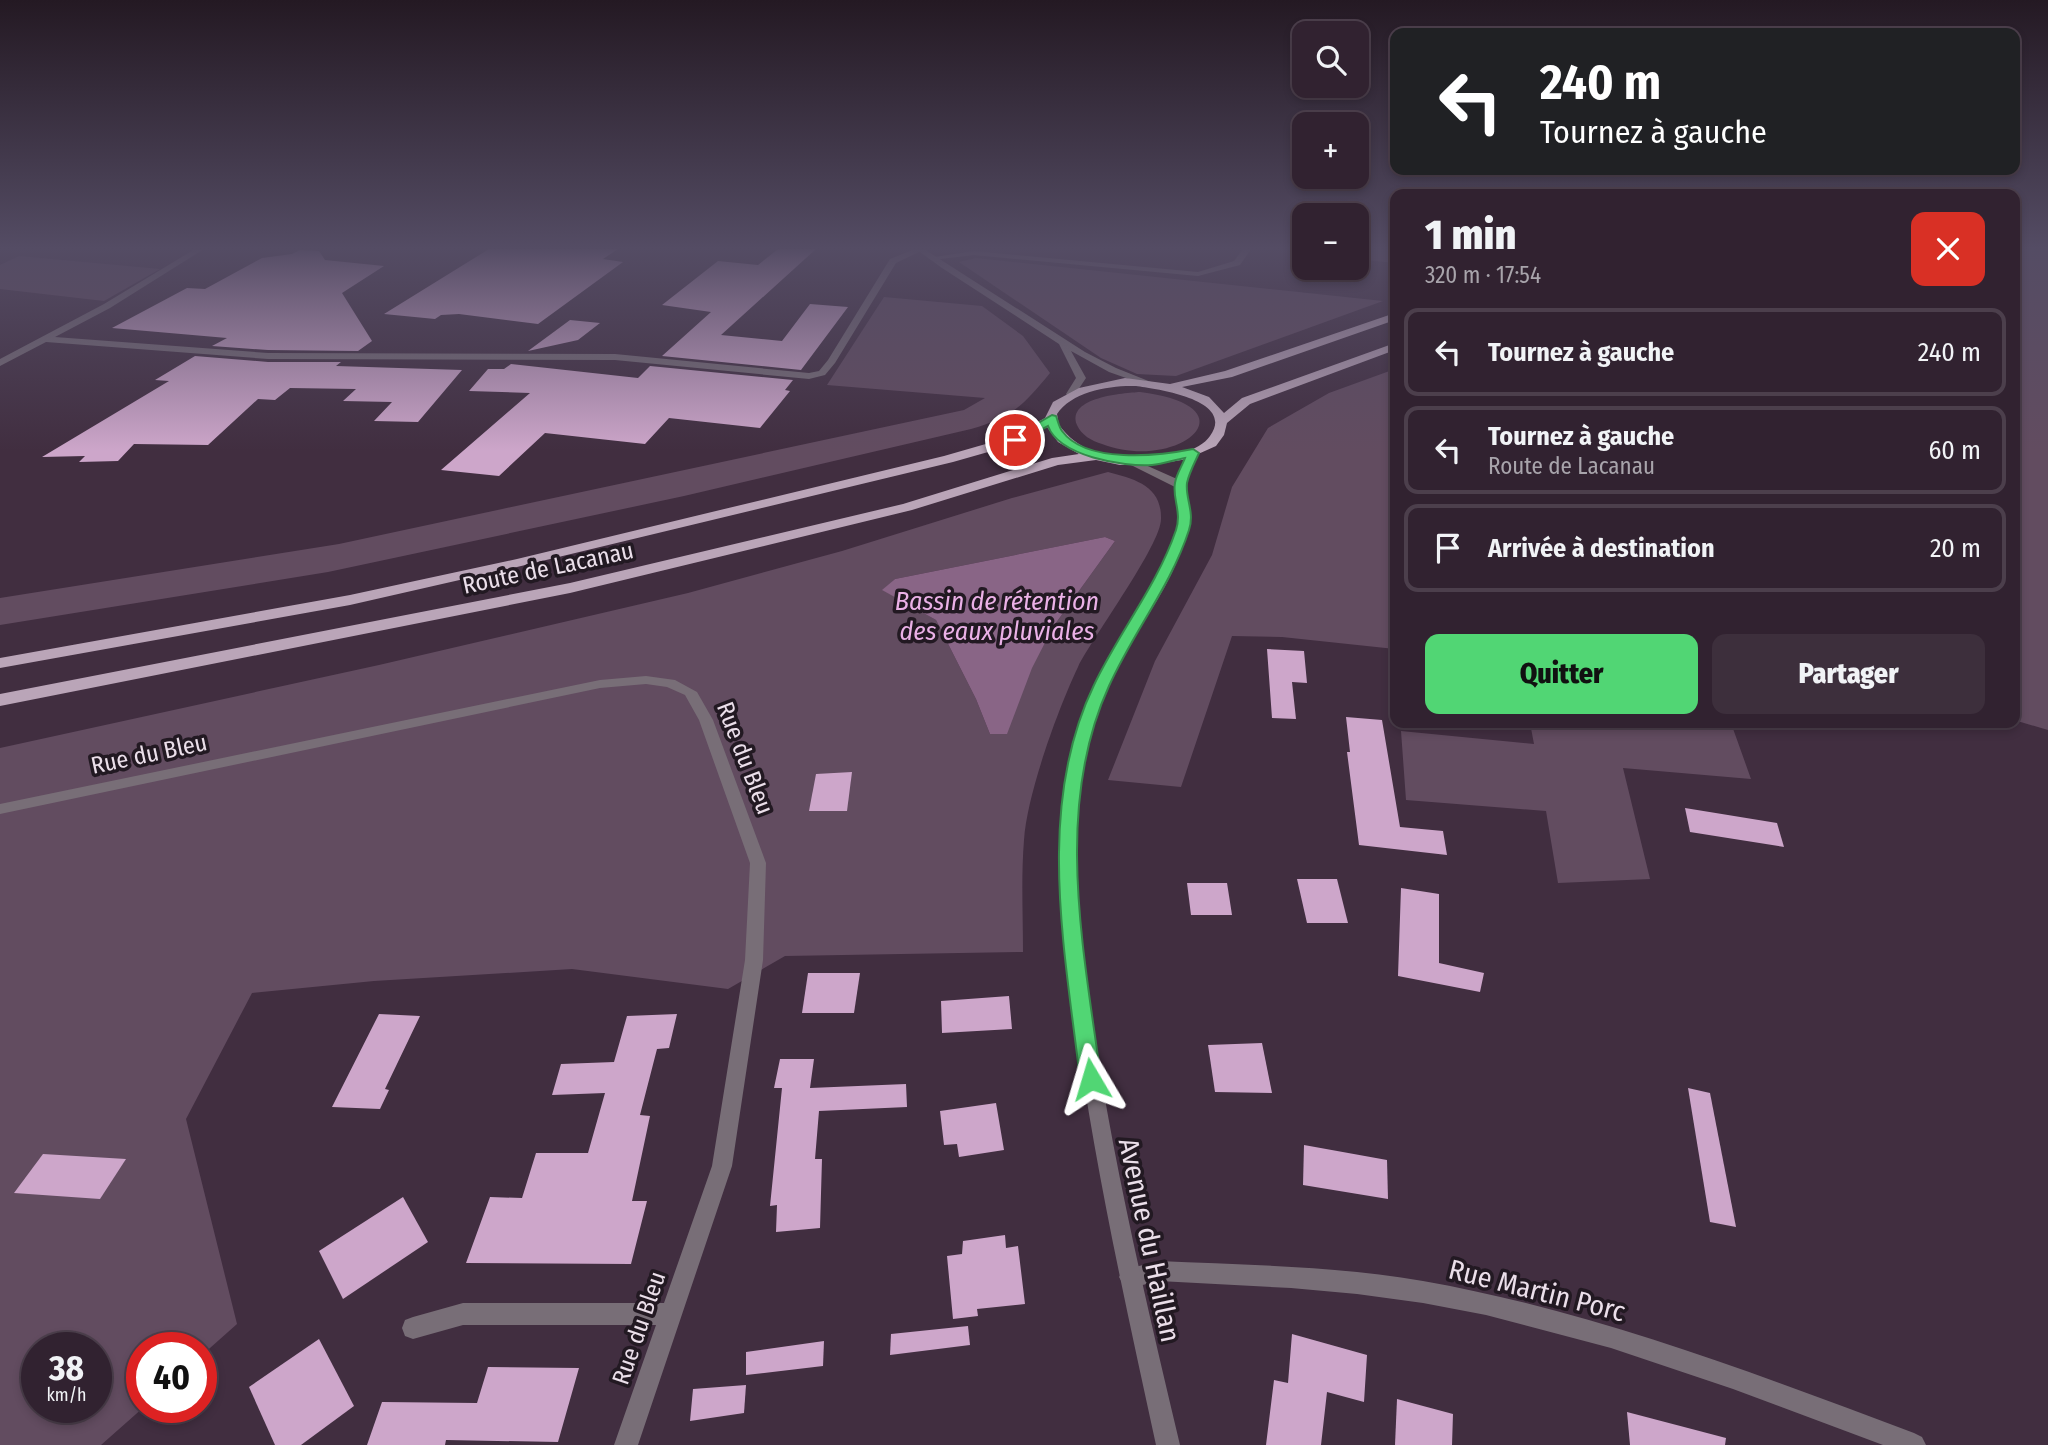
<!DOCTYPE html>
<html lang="fr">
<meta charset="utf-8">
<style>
:root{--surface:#312230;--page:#3d2f3c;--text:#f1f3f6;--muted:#a8a4ab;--line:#4c3f4c;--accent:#51d674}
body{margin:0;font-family:"Fira Sans Condensed",sans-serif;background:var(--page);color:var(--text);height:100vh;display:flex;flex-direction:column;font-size:26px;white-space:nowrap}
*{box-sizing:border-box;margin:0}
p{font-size:23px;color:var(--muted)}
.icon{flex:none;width:38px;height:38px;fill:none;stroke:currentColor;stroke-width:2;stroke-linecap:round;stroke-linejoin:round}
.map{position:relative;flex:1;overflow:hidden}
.sheet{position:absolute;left:1390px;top:189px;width:630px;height:539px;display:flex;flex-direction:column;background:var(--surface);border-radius:14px;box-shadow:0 4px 10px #0003,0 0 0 2px var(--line)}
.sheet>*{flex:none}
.hud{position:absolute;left:1390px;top:28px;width:630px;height:147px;border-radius:14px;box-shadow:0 4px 10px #0003,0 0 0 2px var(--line);background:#202124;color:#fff;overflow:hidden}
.controls{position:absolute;left:1292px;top:21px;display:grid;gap:14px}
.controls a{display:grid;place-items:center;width:77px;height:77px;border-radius:14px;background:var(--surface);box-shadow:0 4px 10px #0003,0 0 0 2px var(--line);font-size:35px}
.speed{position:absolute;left:21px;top:1332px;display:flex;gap:14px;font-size:35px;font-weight:700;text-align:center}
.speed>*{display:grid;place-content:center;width:91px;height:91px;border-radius:50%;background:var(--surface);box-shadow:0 4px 10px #0003,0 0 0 2px var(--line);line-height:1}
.speed small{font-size:18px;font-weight:400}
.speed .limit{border:10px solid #d22;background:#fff;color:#111}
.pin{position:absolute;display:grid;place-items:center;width:60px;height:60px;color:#fff;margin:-30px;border:4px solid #fff;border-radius:50%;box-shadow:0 2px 7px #0007}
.me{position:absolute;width:77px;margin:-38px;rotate:353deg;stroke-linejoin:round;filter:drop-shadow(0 0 5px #0008)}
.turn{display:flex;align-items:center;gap:24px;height:147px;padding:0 35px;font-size:32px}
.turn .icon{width:91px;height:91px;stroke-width:2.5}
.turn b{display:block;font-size:49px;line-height:60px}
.round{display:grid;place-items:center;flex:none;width:74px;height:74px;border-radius:14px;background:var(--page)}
.summary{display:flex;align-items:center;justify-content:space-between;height:119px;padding:0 35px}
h1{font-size:42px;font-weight:800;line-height:52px}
.button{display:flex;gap:14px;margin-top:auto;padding:14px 35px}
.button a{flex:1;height:80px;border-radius:14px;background:var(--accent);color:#111;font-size:28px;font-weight:800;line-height:80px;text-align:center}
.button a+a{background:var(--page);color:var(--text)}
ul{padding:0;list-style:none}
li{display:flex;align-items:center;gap:21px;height:88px;margin:0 14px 10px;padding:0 21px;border:4px solid var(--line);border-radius:14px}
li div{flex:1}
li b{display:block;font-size:26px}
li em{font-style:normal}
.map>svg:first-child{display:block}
</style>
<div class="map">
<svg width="2048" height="1445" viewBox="0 0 2048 1445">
<rect width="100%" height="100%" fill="#412e40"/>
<g fill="#624c60" fill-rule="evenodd">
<polygon points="1356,249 1395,249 1395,263 1356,259"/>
<polygon points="2014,249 2048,249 2048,730 2014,720"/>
<polygon points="19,256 160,269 104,301 0,289 0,265"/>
<polygon points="976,258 1383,301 1176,376 1137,374 1101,358 959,262"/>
<path d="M884,297L982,306L1023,336L1050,373C1023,406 1012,417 971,429L684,496L328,572L0,625V598L339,544L964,410L985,398L827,385Z"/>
<polygon points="1395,369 1395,649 1282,637 1232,636 1181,787 1108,780 1155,661 1212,555 1232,487 1268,428 1329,393"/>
<path d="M1140,392C1258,407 1177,473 1102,444C1092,441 1081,435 1077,425C1066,397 1124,393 1140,392Z"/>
<path d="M1108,472C1135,479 1162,486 1161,519C1161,545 1094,635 1078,667C1058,709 1027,794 1024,840C1021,877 1023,915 1023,952L785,956L728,989L572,969L374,981L252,993L186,1119L237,1324L201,1356V1348H142L144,1407L101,1445H0V748L379,665L688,593L842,551L1012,498ZM1105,537L1115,541L1053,627L990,734L976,699L936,620L883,590L895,579ZM37,1348H96V1407H37Z"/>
<polygon points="1530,723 1731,723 1751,779 1623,768 1650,879 1558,883 1546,811 1406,800 1401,731 1534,744"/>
</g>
<polygon fill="#896586" points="1105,537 1115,541 1053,627 1032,668 1007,734 990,734 976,699 936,620 882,590 895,579"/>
<g fill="#cda6ca">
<polygon points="489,249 618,249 603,259 623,262 538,324 459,314 441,315 435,319 384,314"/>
<polygon points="778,249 816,249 721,335 782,341 810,304 848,307 801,370 662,356 711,312 662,305 718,261 758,265"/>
<polygon points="300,250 319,251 325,260 384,266 342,293 372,341 358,351 268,350 212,346 227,338 112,328 187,288 205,289 262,258 292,254"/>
<polygon points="570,320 600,323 578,340 528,351"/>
<polygon points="195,356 268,362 341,362 336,366 462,370 418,422 374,421 392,402 343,401 356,389 290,388 275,400 258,399 208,445 134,444 118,461 79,462 85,456 42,457 169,381 155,380"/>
<polygon points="511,364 638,378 650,366 793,380 785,390 790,391 760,428 669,418 645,444 545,433 499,476 441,470 530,393 469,391 488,369 504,369"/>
<polygon points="1267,649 1304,651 1307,683 1292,682 1296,719 1272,718"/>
<polygon points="1346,717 1382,720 1400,827 1443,831 1447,855 1359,845 1347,752 1350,752"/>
<polygon points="852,772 847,811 809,811 816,774"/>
<polygon points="1685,808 1777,823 1784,847 1690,832"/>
<polygon points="1297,879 1337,879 1348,923 1307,923"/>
<polygon points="1187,883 1227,883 1232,915 1191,915"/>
<polygon points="1401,888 1439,894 1439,963 1484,973 1480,992 1398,976"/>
<polygon points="808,973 860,973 854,1013 802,1013"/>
<polygon points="1009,996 1012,1029 942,1033 941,1001"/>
<polygon points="379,1014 420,1016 385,1089 389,1090 380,1109 332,1107"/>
<polygon points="677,1014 669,1048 657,1049 640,1115 650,1116 632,1201 647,1201 631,1264 466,1263 490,1197 522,1198 536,1153 588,1153 605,1093 552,1095 561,1064 614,1062 627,1016"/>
<polygon points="1262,1043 1272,1093 1215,1092 1208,1045"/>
<polygon points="780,1059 814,1059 810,1088 906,1084 907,1107 819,1111 815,1159 822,1159 820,1228 776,1232 777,1205 770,1206 782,1088 774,1088"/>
<polygon points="1688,1088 1710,1093 1736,1227 1710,1222"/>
<polygon points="996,1103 1004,1150 959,1157 957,1144 944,1145 940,1111"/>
<polygon points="1304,1145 1387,1160 1388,1199 1303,1185"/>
<polygon points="43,1154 126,1159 100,1199 14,1193"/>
<polygon points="403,1197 428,1242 343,1299 319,1251"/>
<polygon points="1005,1235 1006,1248 1018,1246 1025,1304 977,1309 978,1316 953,1319 947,1256 962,1254 963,1241"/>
<polygon points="968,1326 970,1345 890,1355 891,1334"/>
<polygon points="1292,1334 1367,1355 1364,1402 1327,1392 1321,1445 1266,1445 1274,1380 1288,1383"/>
<polygon points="319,1339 354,1406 301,1445 275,1445 249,1387"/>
<polygon points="824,1341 823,1366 746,1375 746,1352"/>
<polygon points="488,1367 579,1368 558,1442 446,1440 445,1445 367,1445 382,1402 477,1403"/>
<polygon points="746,1385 744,1413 690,1421 693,1389"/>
<polygon points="1397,1399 1453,1414 1452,1445 1395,1445"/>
<polygon points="1627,1412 1726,1438 1725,1445 1630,1445"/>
</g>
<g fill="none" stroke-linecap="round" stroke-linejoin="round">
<g fill="#786e77" fill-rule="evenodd">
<polygon points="195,249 204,249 110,308 55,337 268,353 615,354 809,373 819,371 828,360 890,259 915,249 925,249 896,263 835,363 825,375 809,379 615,360 268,359 46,342 0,366 0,359 104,304"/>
<polygon points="1243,249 1251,249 1240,265 1198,276 974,255 932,260 928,258 974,251 1198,272 1234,261"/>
<polygon points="646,676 675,680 697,692 713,720 766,863 763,960 732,1166 638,1445 614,1445 656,1325 463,1325 413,1339 405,1336 402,1328 405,1320 413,1317 463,1303 664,1303 712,1166 745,960 750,863 699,720 685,695 667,687 646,684 600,688 0,814 0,804 600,680"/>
<path d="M1159,1261C1247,1265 1336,1266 1423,1281C1593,1311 1754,1373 1914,1433L1922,1437L1926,1445H1883L1733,1389L1611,1348L1486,1315L1423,1303L1357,1294L1291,1288L1159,1281L1130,1288L1123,1284L1119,1277L1123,1270Z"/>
</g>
<g fill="#786e77" fill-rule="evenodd">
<polygon points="916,249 924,249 1085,352 1116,368 1151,382 1146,385 1109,372 1071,351 1086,378 1074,396 1068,396 1066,394 1076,378 1059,344 942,268"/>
<path d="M1193,450L1198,453C1194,462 1189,473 1186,482C1184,491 1190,500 1190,508C1191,525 1185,544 1178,559C1163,597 1137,629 1118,665C1100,698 1087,736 1080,774C1068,840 1078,908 1086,974C1106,1133 1143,1289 1180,1445H1156C1125,1302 1093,1159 1074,1014C1064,942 1054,867 1063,793C1068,749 1083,702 1105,663C1129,621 1181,557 1179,507C1179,501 1176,493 1175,487L1123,461L1128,458L1132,459L1177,479L1188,453Z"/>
</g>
<path fill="#baa5b8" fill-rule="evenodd" d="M1395,313V320L1232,377L1182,387L1209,397L1224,413L1242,398L1395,343V350L1250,404L1227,423L1224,435L1216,446L1187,459L1153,465H1120L1096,460L1058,465L912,510L570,593L0,706V694L570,583L903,504L1052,458L1079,454L1058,442L1047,427L1020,443L953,462L517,567L350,605L0,668V658L350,595L517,559L944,456L1010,437L1045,418L1053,402L1079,388L1125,378L1170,384L1225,371ZM1136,386C1158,389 1236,400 1210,436C1192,463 1118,460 1092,451C1078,445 1068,437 1059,425L1057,414C1072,391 1111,385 1136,386Z"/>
</g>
<linearGradient id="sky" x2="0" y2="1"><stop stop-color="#241923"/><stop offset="0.55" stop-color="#544c64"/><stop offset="1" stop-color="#544c64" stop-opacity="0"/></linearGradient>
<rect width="2048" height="451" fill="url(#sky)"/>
<path fill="#51d674" stroke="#358b4b" stroke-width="2" d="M1052,415L1056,416C1058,421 1059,427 1062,431C1086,464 1158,456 1193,449L1199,453C1195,462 1189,473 1187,483C1185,498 1195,512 1189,530C1171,586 1133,632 1109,686C1053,808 1084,951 1101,1079L1098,1085L1091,1088L1083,1085L1080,1079C1065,951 1035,807 1094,685C1119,632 1157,586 1176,530C1182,512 1172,498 1175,483C1176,475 1182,466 1185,458C1174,460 1163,464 1152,465C1123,467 1059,456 1048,426L1019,442L1009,440Z"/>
<g text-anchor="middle" stroke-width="7" stroke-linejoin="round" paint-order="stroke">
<g font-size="24" fill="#ebdfea" stroke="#221922">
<text transform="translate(548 568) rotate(-12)" y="8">Route de Lacanau</text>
<text transform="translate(149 754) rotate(-12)" y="8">Rue du Bleu</text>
<text transform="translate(745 758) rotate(69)" y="8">Rue du Bleu</text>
<text transform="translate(639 1328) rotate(-71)" y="8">Rue du Bleu</text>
</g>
<g font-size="26" font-style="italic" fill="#ebb1e7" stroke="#221922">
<text x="997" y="610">Bassin de rétention<tspan x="997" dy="30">des eaux pluviales</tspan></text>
</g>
<g font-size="28" fill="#ebdfea" stroke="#221922">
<text transform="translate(1150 1240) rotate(78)" y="10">Avenue du Haillan</text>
<text transform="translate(1537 1290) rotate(14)" y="10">Rue Martin Porc</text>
</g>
</g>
</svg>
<div class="controls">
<a><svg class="icon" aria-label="search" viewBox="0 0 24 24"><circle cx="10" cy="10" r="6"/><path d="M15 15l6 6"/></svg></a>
<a>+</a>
<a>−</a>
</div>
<div class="speed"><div>38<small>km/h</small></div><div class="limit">40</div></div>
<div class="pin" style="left:1015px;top:440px;background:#d93025"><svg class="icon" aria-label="arrive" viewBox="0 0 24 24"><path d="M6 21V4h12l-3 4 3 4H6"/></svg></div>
<svg class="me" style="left:1091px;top:1079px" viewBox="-20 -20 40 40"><path d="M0-17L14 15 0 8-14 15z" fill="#51d674" stroke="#fff" stroke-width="4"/></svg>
<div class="hud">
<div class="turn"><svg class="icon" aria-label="left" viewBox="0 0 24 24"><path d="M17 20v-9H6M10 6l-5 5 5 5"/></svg><div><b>240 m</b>Tournez à gauche</div></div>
</div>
<section class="sheet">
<div class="summary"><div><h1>1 min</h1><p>320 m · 17:54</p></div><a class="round" style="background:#d93025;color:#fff"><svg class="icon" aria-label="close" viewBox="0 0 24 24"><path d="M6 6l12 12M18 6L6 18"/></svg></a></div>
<ul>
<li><svg class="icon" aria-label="left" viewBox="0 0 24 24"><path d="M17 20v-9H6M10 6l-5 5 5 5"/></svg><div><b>Tournez à gauche</b></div><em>240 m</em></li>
<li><svg class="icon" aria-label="left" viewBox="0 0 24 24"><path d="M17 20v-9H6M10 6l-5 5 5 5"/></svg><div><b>Tournez à gauche</b><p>Route de Lacanau</p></div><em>60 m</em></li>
<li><svg class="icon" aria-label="arrive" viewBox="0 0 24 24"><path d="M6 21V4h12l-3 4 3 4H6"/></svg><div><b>Arrivée à destination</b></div><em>20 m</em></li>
</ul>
<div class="button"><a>Quitter</a><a>Partager</a></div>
</section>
</div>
